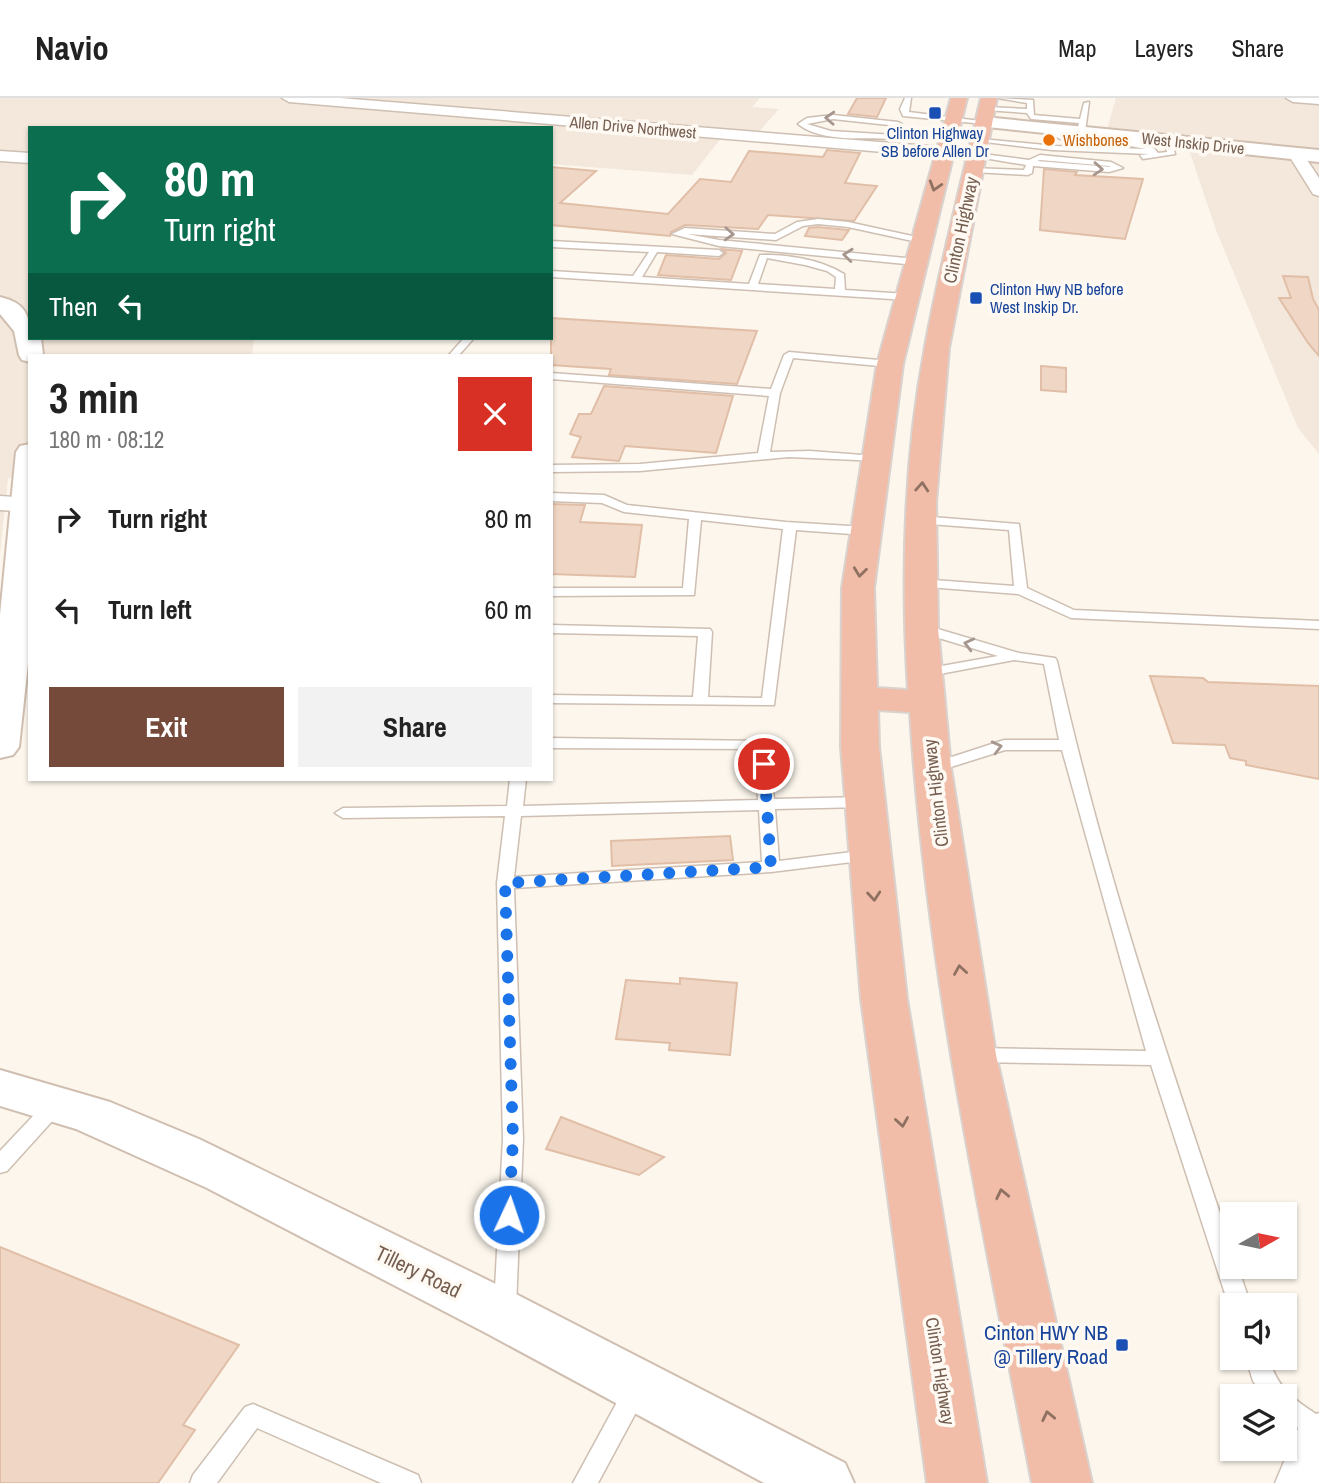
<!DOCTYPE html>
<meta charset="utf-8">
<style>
:root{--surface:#fff;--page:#f2f2f2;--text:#222;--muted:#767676;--line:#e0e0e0;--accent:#764a3b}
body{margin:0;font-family:"Archivo Narrow",sans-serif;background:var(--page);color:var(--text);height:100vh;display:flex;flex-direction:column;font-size:26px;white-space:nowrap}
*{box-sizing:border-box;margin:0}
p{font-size:23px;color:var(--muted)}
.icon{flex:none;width:38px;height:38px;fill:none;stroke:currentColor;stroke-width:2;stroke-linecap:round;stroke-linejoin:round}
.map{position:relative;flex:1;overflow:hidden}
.details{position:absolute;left:28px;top:256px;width:525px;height:427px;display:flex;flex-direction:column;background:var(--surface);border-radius:0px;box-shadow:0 2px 5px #0004}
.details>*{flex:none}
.banner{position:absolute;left:28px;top:28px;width:525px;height:214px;border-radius:0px;box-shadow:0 2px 5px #0004;background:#0b6e4f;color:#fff;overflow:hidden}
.needle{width:46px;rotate:81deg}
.fabs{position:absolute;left:1220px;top:1104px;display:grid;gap:14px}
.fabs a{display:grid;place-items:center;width:77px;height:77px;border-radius:0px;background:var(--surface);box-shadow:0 2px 5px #0004;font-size:35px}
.pin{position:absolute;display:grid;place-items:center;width:60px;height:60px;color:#fff;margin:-30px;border:4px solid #fff;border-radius:50%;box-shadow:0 2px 7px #0007}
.me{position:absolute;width:77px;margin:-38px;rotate:3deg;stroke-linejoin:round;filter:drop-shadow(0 0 5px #0008)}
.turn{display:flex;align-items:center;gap:24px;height:147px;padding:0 21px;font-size:32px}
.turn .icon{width:91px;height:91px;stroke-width:2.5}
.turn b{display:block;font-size:49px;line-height:60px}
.then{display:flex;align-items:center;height:66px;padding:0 21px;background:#0003;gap:14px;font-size:26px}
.round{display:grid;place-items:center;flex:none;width:74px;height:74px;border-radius:0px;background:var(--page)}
.headline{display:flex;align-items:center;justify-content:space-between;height:119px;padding:0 21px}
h1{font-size:42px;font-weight:700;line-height:52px}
.action{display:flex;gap:14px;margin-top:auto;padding:14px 21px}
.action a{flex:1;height:80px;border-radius:0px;background:var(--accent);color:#fff;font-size:28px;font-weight:700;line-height:80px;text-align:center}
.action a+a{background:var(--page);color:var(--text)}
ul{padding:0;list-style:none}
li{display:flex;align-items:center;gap:21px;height:91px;padding:0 21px}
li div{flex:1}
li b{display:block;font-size:26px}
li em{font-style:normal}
header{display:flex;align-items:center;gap:42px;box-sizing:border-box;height:98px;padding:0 35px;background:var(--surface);border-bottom:2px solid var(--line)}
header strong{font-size:33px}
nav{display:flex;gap:38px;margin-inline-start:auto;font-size:24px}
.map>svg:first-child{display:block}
</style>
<header>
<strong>Navio</strong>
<nav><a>Map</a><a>Layers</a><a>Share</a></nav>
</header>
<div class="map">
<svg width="1319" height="1385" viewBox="0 0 1319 1385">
<rect width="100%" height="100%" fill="#fcf6ec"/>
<g fill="#f3e8db">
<polygon points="0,0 760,0 752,9 779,11 757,36 726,34 692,77 551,66 551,30 30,30 30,240 254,240 252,257 30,257 30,378 8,380 0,456"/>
<polygon points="1116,0 1319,0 1319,356 1298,330 1216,132 1189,52 1191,43 1107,31"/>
</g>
<g fill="#f0d7c5" stroke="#e1bea7" stroke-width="2">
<polygon points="857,0 886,0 877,19 848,16"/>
<polygon points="827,52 860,55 845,85 877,88 854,123 768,117 758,131 685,127 671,134 670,138 551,127 551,69 596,73 560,105 668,116 700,81 731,84 749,53 823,59"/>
<polygon points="1044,71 1077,74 1075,77 1143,81 1125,141 1040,132"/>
<polygon points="818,129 848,132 849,132 842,142 805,138 809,130"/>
<polygon points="722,151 742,153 731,182 658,177 666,157 719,161 726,155"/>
<polygon points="1283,178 1308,179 1313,201 1319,212 1319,258 1308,245 1279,200 1291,200"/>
<polygon points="551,220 757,233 737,286 609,277 611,271 551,267"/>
<polygon points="1041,268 1066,270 1066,294 1041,292"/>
<polygon points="604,288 733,298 716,355 625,348 619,363 572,359 581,339 570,336 579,316 591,316"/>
<polygon points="551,406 585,407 580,424 642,427 635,479 551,476"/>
<polygon points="1150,578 1203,580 1208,584 1319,588 1319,681 1246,667 1246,663 1230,660 1225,647 1173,645"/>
<polygon points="730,738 733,762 612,768 611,743"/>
<polygon points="680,880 737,885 730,957 669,952 670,945 616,941 626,882 680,886"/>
<polygon points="561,1019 664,1059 639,1077 546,1051"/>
<polygon points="0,1149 239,1247 183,1327 195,1332 158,1385 0,1385"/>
</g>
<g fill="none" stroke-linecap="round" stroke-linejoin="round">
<defs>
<g id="lane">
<polygon points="905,0 911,0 909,14 988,24 984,26 903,18 900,11"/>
<polygon points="997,0 1033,2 1034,17 1080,21 1084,5 1089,4 1085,34 1081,36 1077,34 1079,25 1031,21 1027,15 985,12 987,9 1027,11 1027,5"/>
<path d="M833,17L898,24L902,26L898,28L833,21L807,26L831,33L895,37L892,41C863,39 822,45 798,26L807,20Z"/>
<path d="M1055,30H1061V36L1064,38C1087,41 1147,36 1158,55L1167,54L1164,43L1168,41L1172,43L1175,56L1143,61L1140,57L1149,56L1052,52L977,43L981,41L1056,48L1146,51L1125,47L1062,42L1053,37Z"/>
<path d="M975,55L1029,62L1040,57L1111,64L1123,70L1109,74L1033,68L1032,75L1028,77L974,74L971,70L1024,72L1026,67L978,59ZM1040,62L1109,68L1111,69L1037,63Z"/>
<polygon points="818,121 848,124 926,141 922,144 908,142 848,129 818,126 803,128 776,142 687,136 719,142 916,161 921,164 916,167 719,148 672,136 685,130 775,136 797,124"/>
<path d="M551,143L719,152L723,155L719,158L657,154L642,179L749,186L760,157C785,156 820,161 844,176L845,192L907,196L912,199L907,202L551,179V173L633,178L649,154L551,149ZM767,160L805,167L827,173L836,179L835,191L758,186Z"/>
<polygon points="464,240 474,240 459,257 449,257"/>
<polygon points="789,254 890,263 895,266 890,269 793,260 780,295 770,354 810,353 875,358 879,359 879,363 789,359 640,373 551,374 551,367 640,366 758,355 769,298 551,281 551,275 771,291 784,257"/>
<polygon points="551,395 604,397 627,407 786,424 865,429 871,433 865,437 796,432 774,607 551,605 551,597 693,599 698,538 551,535 551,527 710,531 712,534 708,599 762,600 783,431 701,422 694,497 551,498 551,490 683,490 689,421 624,414 602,405 551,403"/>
<polygon points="920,418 1019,426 1027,490 1074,512 1319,523 1319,531 1071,520 1018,496 915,488 915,482 920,481 1014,488 1009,432 916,425 916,419"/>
<path d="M921,526L1019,555L1055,560L1057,563C1101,763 1167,958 1232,1151V1169H1238L1251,1208H1232V1215L1229,1208L1151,967L975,964L968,962L965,957L968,952L975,950L1146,953L1062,652H1005L932,675L924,670L927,667L1004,642H1059L1044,566L1014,562L924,579L919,578L917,575L919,572L998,558L916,533L914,530L916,527Z"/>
<path d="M551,640L767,643L774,701L866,699L874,704L866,709L775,711L779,763L868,752L876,757L868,762L771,774L514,790L523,1041L516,1209L513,1216L505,1219L497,1216L494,1209L503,1041L497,785L505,718L343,720L335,715L343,710L507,708L510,681H526L523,708L758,702L755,651L551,650ZM759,712L762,764L514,779L521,718Z"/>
<polygon points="57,997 64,1000 67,1005 64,1010 7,1073 0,1075 0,1053 50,1000"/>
<path d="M1246,1260H1268C1280,1293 1291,1299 1319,1318V1342L1284,1322V1298H1263L1253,1283Z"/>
<polygon points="636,1281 644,1284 648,1292 598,1385 573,1385 628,1284"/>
<polygon points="253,1306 418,1377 421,1385 381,1385 257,1330 217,1385 190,1385 193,1377 245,1309"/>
</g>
<g id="street">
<polygon points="282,0 340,0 978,52 986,57 978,62 289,4"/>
<polygon points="1286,0 1319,0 1319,6 1293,4"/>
<polygon points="1296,51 1301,53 1319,80 1319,98 1313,96 1288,56"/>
<polygon points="0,53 30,55 30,65 0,63"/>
<polygon points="0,398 30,400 30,414 0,412"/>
<polygon points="1319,1315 1319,1385 1275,1385 1302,1321"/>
</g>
<g id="secondary">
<polygon points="984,19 1319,52 1319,64 978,28 975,24"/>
<path d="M0,199C25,205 30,216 30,240H41L43,257H30V264L22,262L19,257L14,233L0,216Z"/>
<polygon points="30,346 30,547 19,649 13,657 0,660 0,517 16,354 20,348"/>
<polygon points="0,972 110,1004 199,1041 506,1191 845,1365 854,1385 764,1385 486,1235 207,1090 76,1031 0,1008"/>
</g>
<path id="highway" d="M951,0H967L903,266L874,490L877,590L908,592C901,480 904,360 925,249C940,165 962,83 981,0H997L949,250L936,404L938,530L951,670L996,957L1092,1385H1032C983,1130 926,874 910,614L878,612L879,649L907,901L987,1385H927L861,901L841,649L842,490L877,266Z"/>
</defs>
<use href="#lane" stroke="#cebfb2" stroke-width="3"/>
<use href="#street" stroke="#cebfb2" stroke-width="3"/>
<use href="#secondary" stroke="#d0bfb0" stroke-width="4"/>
<use href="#highway" stroke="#d9d2ce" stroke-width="4"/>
<use href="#lane" fill="#fff" fill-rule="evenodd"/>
<use href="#street" fill="#fff" fill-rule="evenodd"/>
<use href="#secondary" fill="#fff" fill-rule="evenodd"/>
<use href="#highway" fill="#f1bca8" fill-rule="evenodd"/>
</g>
<defs><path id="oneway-chevron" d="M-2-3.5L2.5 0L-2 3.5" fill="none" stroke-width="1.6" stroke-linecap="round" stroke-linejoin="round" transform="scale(1.75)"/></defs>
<g stroke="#a6968d">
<use href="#oneway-chevron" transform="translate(830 20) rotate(-177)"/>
<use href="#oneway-chevron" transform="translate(1098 71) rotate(4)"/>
<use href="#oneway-chevron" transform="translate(729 136) rotate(3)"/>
<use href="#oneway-chevron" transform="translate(848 157) rotate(-174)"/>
<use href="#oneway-chevron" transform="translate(969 546) rotate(-166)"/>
<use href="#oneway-chevron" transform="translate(997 649) rotate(-14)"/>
</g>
<g stroke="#8f7162">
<use href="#oneway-chevron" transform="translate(935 88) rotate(107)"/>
<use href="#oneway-chevron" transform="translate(922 389) rotate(-86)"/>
<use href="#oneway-chevron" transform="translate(860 474) rotate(97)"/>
<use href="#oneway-chevron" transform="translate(874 798) rotate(85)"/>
<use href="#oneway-chevron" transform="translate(960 872) rotate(-99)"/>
<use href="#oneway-chevron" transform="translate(902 1024) rotate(81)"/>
<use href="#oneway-chevron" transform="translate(1002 1096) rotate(-102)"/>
<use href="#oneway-chevron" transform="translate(1048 1318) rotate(-102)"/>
</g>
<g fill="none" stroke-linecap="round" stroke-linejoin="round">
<polyline stroke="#1a73e8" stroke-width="12" stroke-dasharray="0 21.6" points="509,1117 513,1041 505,785 771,769 764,666"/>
</g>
<g fill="#1a4fb4" stroke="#fefaf3" stroke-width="2.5">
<rect x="928" y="8" width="14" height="14" rx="3.5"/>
<rect x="969" y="193" width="14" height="14" rx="3.5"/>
<rect x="1115" y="1240" width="14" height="14" rx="3.5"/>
</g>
<circle fill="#e8710a" stroke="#fefaf3" stroke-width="2.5" cx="1049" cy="42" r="7"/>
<g text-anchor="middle" stroke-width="7" stroke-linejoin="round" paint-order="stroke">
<g font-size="16" fill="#765e50" stroke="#fefaf3">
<text transform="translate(633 29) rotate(5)" y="6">Allen Drive Northwest</text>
<text transform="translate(1193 45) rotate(6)" y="6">West Inskip Drive</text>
</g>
<g font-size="16" fill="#164399" stroke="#fefaf3">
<text x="935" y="41">Clinton Highway<tspan x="935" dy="18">SB before Allen Dr</tspan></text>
<text x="990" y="197" text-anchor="start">Clinton Hwy NB before<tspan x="990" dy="18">West Inskip Dr.</tspan></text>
</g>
<g font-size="16" fill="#c56008" stroke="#fefaf3" text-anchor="start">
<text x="1063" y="48">Wishbones</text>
</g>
<g font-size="18" fill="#765e50" stroke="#fefaf3">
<text transform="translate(961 132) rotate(-78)" y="6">Clinton Highway</text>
<text transform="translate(936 695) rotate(-97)" y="6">Clinton Highway</text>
<text transform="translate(940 1273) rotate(81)" y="6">Clinton Highway</text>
</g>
<g font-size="21" fill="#765e50" stroke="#fefaf3">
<text transform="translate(418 1174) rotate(26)" y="7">Tillery Road</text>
</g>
<g font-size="21" fill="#164399" stroke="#fefaf3" text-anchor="end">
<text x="1108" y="1242">Cinton HWY NB<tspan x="1108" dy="24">@ Tillery Road</tspan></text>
</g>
</g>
</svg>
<div class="fabs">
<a><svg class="needle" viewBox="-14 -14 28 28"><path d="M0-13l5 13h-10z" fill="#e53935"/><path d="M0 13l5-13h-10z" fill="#767676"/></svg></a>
<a><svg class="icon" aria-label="sound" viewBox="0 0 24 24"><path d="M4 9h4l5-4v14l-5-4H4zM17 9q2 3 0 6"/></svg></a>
<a><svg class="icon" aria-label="layers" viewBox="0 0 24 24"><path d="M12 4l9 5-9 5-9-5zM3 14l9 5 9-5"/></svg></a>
</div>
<div class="pin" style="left:764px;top:666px;background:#d93025"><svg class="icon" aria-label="arrive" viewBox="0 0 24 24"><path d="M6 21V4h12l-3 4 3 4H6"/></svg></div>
<svg class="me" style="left:509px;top:1117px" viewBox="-20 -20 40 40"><circle r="17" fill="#1a73e8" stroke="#fff" stroke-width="3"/><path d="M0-11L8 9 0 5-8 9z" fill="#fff"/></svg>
<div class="banner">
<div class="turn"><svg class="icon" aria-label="right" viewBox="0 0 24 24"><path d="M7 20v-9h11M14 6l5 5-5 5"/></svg><div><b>80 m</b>Turn right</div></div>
<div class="then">Then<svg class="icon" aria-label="left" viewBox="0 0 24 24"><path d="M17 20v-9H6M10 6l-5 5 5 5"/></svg></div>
</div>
<section class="details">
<div class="headline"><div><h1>3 min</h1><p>180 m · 08:12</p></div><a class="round" style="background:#d93025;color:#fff"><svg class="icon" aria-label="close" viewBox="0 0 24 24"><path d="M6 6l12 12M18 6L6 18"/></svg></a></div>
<ul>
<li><svg class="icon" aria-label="right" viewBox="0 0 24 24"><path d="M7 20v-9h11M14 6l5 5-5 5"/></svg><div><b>Turn right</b></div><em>80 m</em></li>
<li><svg class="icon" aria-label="left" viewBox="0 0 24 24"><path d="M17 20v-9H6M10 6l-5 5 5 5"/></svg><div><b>Turn left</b></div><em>60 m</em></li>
</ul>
<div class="action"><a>Exit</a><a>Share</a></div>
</section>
</div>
